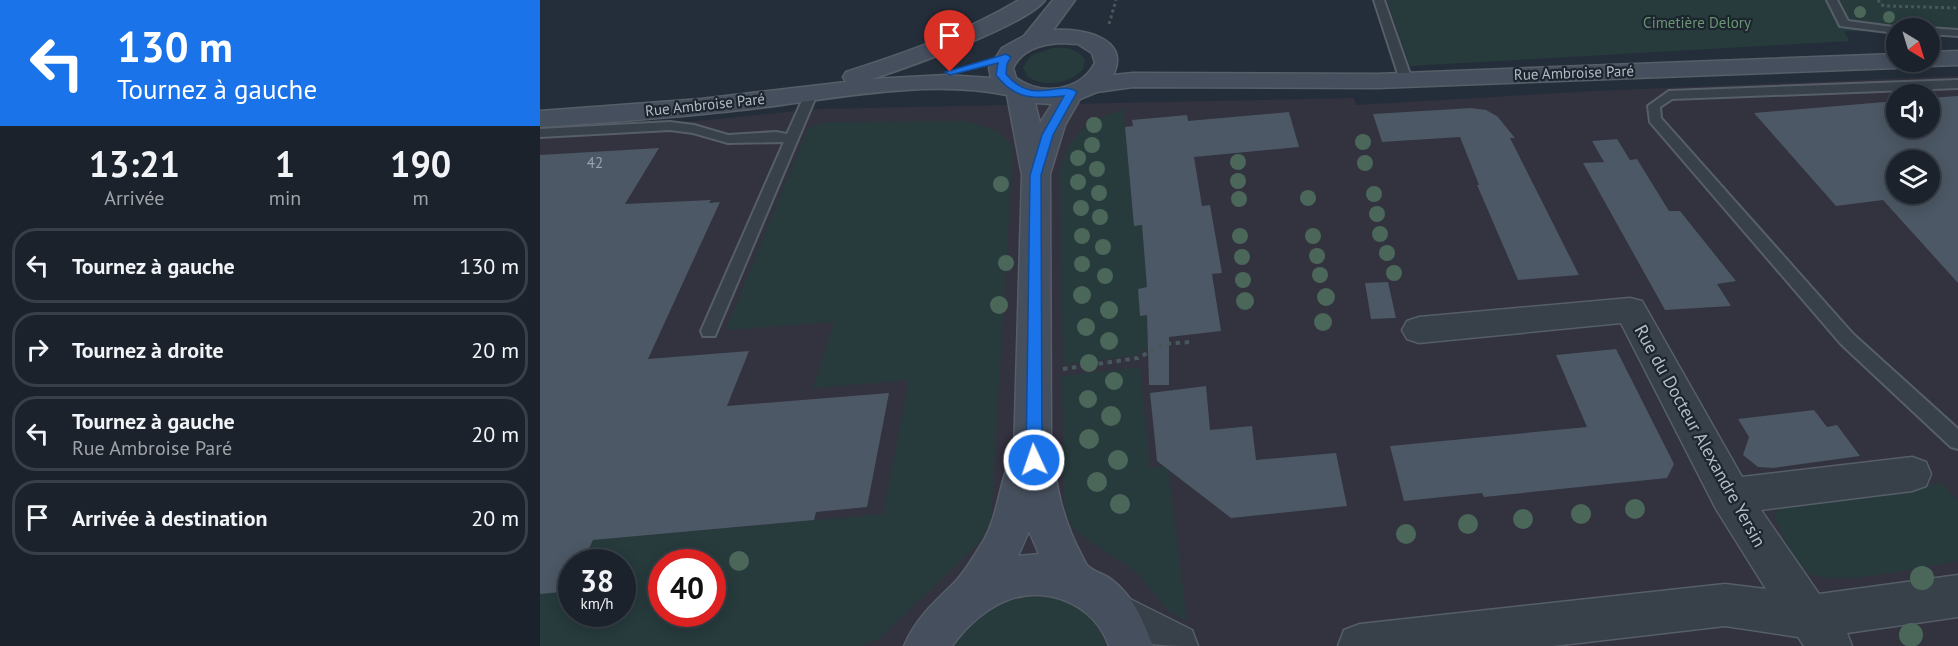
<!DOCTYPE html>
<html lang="fr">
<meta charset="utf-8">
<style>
:root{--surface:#1b222c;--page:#242a34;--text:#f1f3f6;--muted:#a0a4a9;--line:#393f48}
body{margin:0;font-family:"PT Sans",sans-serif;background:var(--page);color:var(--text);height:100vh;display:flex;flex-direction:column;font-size:22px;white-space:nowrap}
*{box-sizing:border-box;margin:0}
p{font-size:20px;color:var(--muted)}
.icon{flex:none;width:33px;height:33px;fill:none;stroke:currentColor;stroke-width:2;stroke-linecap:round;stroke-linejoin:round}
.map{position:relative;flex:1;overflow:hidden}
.details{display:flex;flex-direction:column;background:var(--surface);width:540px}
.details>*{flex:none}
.banner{background:#1a73e8;color:#fff;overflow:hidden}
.needle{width:39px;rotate:142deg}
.buttons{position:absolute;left:1346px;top:18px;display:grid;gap:12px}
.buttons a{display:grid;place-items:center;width:54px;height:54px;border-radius:50%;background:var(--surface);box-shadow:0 3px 15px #0003,0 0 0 2px var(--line);font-size:30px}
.speed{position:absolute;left:18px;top:549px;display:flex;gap:12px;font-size:30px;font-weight:700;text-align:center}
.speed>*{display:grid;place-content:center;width:78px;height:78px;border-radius:50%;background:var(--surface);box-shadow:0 3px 15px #0003,0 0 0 2px var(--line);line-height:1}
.speed small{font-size:15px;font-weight:400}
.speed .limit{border:9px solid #d22;background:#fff;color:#111}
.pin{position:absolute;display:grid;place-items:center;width:51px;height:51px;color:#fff;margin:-62px -26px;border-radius:50% 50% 50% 0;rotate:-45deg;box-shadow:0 0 6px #0007}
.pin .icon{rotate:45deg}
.me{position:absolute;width:66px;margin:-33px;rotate:357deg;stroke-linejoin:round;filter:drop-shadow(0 0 4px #0008)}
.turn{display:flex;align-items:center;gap:21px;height:126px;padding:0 18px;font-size:27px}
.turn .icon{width:78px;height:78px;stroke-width:2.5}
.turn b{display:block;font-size:42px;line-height:51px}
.eta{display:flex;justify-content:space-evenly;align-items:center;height:102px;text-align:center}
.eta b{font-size:36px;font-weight:700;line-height:42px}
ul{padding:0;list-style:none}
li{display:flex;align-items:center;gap:18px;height:75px;margin:0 12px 9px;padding:0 6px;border:3px solid var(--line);border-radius:24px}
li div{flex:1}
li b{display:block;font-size:22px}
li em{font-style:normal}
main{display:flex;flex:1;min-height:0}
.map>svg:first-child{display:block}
</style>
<main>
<section class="details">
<div class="banner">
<div class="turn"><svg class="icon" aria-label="left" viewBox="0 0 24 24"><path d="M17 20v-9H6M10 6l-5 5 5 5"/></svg><div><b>130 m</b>Tournez à gauche</div></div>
</div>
<div class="eta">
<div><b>13:21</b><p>Arrivée</p></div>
<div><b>1</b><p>min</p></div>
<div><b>190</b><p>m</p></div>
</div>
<ul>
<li><svg class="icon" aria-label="left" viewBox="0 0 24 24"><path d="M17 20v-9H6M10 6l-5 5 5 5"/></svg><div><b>Tournez à gauche</b></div><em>130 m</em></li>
<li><svg class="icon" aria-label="right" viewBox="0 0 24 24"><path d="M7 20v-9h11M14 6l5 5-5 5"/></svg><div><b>Tournez à droite</b></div><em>20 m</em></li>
<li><svg class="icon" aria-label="left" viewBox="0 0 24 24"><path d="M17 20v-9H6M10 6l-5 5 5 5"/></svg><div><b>Tournez à gauche</b><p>Rue Ambroise Paré</p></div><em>20 m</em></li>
<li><svg class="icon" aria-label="arrive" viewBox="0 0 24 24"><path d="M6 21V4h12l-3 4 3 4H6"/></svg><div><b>Arrivée à destination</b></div><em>20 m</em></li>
</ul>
</section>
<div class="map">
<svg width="1418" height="646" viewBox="0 0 1418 646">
<rect width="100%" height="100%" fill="#242e3a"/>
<path fill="#33323f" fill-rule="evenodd" d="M1418,76V646H0V137L276,109L814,98L816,105L1053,91ZM1356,94H1389V128H1356ZM1356,160H1389V194H1356ZM32,562H82V614H32ZM122,562H172V614H122Z"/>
<g fill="#273b3c" fill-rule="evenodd">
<polygon points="847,0 1418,0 1418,28 1353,26 1356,32 1304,31 1309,41 870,66"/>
<path d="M513,48C525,47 538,48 545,60L543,69C530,84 503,88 487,76L483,67L492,55Z"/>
<path d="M583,109L594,226L602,225L607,287L601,316L610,315L611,345L598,355L523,365L520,171C530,132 547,122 583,109Z"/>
<path d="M423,121C443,124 459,130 473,146L451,522L441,541L339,639L322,646H0V594L30,591L31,588L32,614H82V562H43L53,540L343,514L369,380L273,388L294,322L186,330L268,128L287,122ZM122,562H172V614H122Z"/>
<polygon points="600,367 610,468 628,466 647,622 627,609 594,570 535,531 527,516 524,502 522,376"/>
<path d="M1401,483L1418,501V561C1386,566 1297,587 1271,574C1254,564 1242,533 1234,516L1240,506Z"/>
<path d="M494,594C528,596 555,612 566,646H408C434,615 454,601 494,594Z"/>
</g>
<g fill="#4c5865" fill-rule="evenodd">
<path d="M1418,96V283L1343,200L1296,206L1214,113L1356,101V128H1389V98ZM1356,160H1389V194H1356Z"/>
<polygon points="931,108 946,110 957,116 975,138 970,138 1039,275 978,280 937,185 939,185 920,137 842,142 833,114"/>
<polygon points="749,112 759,147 654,157 662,206 670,205 682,273 672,274 681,331 629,337 629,385 609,385 607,315 600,316 598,289 607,287 602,225 594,226 585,127 593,126 592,120 647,115 648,121"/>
<polygon points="1077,139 1090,160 1097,159 1129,211 1140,211 1196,281 1177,284 1191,306 1125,310 1043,163 1064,162 1052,141"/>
<polygon points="119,148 85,204 171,200 169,203 180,202 108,359 209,351 187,406 349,393 327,507 276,512 274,520 53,540 43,562 32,562 32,591 0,594 0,155"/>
<polygon points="848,282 856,318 831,319 825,283"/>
<polygon points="1076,349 1134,464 1127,478 944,497 942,493 864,501 850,446 1047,427 1016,355"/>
<polygon points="666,386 670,430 712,426 716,460 796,453 807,506 691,518 617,461 610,393"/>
<polygon points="1274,410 1287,427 1297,425 1320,456 1233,468 1218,467 1203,455 1209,437 1198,419"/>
</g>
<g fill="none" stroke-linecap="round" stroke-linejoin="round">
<defs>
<g id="lane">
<polygon points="834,0 844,0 872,80 870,83 866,84 860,80"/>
<polygon points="1287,0 1297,0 1308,21 1361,28 1356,28 1356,33 1300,26"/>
<polygon points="1385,28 1389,28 1418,30 1418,36 1389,34 1389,28"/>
<polygon points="1418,80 1418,88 1132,99 1120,107 1121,118 1313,334 1418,429 1418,449 1411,447 1301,344 1110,122 1108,106 1129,91"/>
<polygon points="271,90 277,94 177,331 175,336 163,336 161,331 244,142 188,143 153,133 130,130 0,137 0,129 130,122 154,125 188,135 236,132 247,134 265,94"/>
</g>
<g id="street">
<polygon points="1090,298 1102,301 1202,477 1372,457 1386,462 1391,474 1386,486 1372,491 1221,510 1279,594 1418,575 1418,617 1307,633 1312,646 1264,646 1258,637 1185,626 1013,646 798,646 804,630 820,624 1185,584 1226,589 1176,509 1081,323 879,343 867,339 862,330 867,321 879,317"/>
<path d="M578,593L652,630L658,646C621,646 574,646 556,615L563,600Z"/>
</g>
<g id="secondary">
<path d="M479,0H505C487,25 366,68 332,79L406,75L451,78L449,68L462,48L484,36L513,0H535L513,30C540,28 592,37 573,75L593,73L837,74L1356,54V62H1368L1364,66L1356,68L837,88L593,87L557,92L540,99L525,125L510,174L511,443C515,482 522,519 541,554C543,557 545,564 548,566C554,572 565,574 572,580C594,597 603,621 613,646H569C554,604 507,584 465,601C444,610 425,628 412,646H364C375,620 392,604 412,585C424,574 435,554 444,540C460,511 459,478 474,453L482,175L467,95C386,79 298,98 218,108C145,117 73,122 0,127V111L161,99L306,82L303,77L306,72C365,53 426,32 479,0ZM521,43L538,44L552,53L555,63C540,92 501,96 476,78L473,68C482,49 502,44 521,43ZM495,103L512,104L500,123ZM489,531L499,554L478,556Z"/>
<polygon points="1418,51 1418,65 1389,66 1379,62 1389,62 1389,52"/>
</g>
</defs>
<use href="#lane" stroke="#565e68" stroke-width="4"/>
<use href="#street" stroke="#565e68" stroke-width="3"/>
<use href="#secondary" stroke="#565e68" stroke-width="3"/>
<g stroke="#46585a" stroke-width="3" stroke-dasharray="3 3" stroke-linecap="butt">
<polyline points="1338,0 1341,5 1348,6 1418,8"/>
<polyline points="569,24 576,0"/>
</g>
<polyline stroke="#46585a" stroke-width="4" stroke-dasharray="4.5 4.5" stroke-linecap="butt" points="523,369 598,358 624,344 650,342"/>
<use href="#lane" fill="#38404a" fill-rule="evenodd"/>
<use href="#street" fill="#38404a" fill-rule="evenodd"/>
<use href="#secondary" fill="#464f5d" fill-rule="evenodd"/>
</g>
<g fill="#4b675a">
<circle cx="1320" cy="12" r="6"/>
<circle cx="1349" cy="17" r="6"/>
<circle cx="554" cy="125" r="8"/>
<circle cx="823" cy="142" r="8"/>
<circle cx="552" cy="145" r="8"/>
<circle cx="538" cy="158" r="8"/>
<circle cx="698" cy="162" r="8"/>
<circle cx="825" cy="163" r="8"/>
<circle cx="557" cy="169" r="8"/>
<circle cx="698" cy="181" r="8"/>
<circle cx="538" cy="182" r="8"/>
<circle cx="461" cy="184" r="8"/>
<circle cx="559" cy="193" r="8"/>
<circle cx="834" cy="194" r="8"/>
<circle cx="768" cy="198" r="8"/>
<circle cx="699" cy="199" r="8"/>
<circle cx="541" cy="208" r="8"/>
<circle cx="837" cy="214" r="8"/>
<circle cx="560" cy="217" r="8"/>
<circle cx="840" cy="234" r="8"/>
<circle cx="542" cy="236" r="8"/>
<circle cx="700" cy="236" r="8"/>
<circle cx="773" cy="236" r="8"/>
<circle cx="563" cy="247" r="8"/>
<circle cx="847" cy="253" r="8"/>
<circle cx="777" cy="256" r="8"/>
<circle cx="702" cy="257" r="8"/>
<circle cx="466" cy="263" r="8"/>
<circle cx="542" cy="264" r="8"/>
<circle cx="854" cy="273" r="8"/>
<circle cx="780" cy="275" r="8"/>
<circle cx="565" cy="276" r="8"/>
<circle cx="703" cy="280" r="8"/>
<circle cx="542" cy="295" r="9"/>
<circle cx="786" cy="297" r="9"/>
<circle cx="705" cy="301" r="9"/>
<circle cx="459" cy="305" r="9"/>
<circle cx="569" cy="310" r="9"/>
<circle cx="783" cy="322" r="9"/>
<circle cx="546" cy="327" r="9"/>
<circle cx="569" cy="341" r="9"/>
<circle cx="549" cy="363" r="9"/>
<circle cx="574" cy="381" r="9"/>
<circle cx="548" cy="399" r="9"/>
<circle cx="571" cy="416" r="10"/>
<circle cx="549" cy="439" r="10"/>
<circle cx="578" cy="460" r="10"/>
<circle cx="557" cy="482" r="10"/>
<circle cx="580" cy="504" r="10"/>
<circle cx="1095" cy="509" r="10"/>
<circle cx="1041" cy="514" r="10"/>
<circle cx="983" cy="519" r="10"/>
<circle cx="928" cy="524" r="10"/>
<circle cx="866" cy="534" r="10"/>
<circle cx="199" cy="561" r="10"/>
<circle cx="1382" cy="578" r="12"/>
<circle cx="1371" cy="635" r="12"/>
</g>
<path fill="#1a73e8" stroke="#114b97" stroke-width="1.5" d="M466,54L471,57L467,64L466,74C493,107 519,79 537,92L513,135L501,175L502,460L499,464L494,467L488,464L486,460L490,175L502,135L524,96C494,99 475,100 456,75L458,63L410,75L405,72Z"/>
<g text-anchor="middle" stroke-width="4.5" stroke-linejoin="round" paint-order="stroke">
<g font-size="15" fill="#6b9574" stroke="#1d252f">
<text x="1157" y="28">Cimetière Delory</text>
</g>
<g font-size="15" fill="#b3bbc6" stroke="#1d252f">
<text transform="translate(1034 73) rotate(-2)" y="5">Rue Ambroise Paré</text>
<text transform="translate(165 105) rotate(-6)" y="5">Rue Ambroise Paré</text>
</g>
<g font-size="15" fill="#99a2ae">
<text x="55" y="168">42</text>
</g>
<g font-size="18" fill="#b3bbc6" stroke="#1d252f">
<text transform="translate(1160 436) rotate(61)" y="6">Rue du Docteur Alexandre Yersin</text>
</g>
</g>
</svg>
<div class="buttons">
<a><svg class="needle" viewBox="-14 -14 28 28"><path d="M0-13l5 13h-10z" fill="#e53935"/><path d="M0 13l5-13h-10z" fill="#a0a4a9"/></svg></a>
<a><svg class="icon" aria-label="sound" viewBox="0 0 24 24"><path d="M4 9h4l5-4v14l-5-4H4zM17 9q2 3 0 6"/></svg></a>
<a><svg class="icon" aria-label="layers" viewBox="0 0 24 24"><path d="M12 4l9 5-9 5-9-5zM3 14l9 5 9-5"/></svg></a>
</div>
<div class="speed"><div>38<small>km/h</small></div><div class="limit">40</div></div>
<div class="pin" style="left:410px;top:72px;background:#d93025"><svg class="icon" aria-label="arrive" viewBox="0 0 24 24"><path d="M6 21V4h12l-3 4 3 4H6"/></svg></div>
<svg class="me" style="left:494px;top:460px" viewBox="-20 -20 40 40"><circle r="17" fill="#1a73e8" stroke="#fff" stroke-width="3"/><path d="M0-11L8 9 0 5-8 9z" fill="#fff"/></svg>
</div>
</main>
